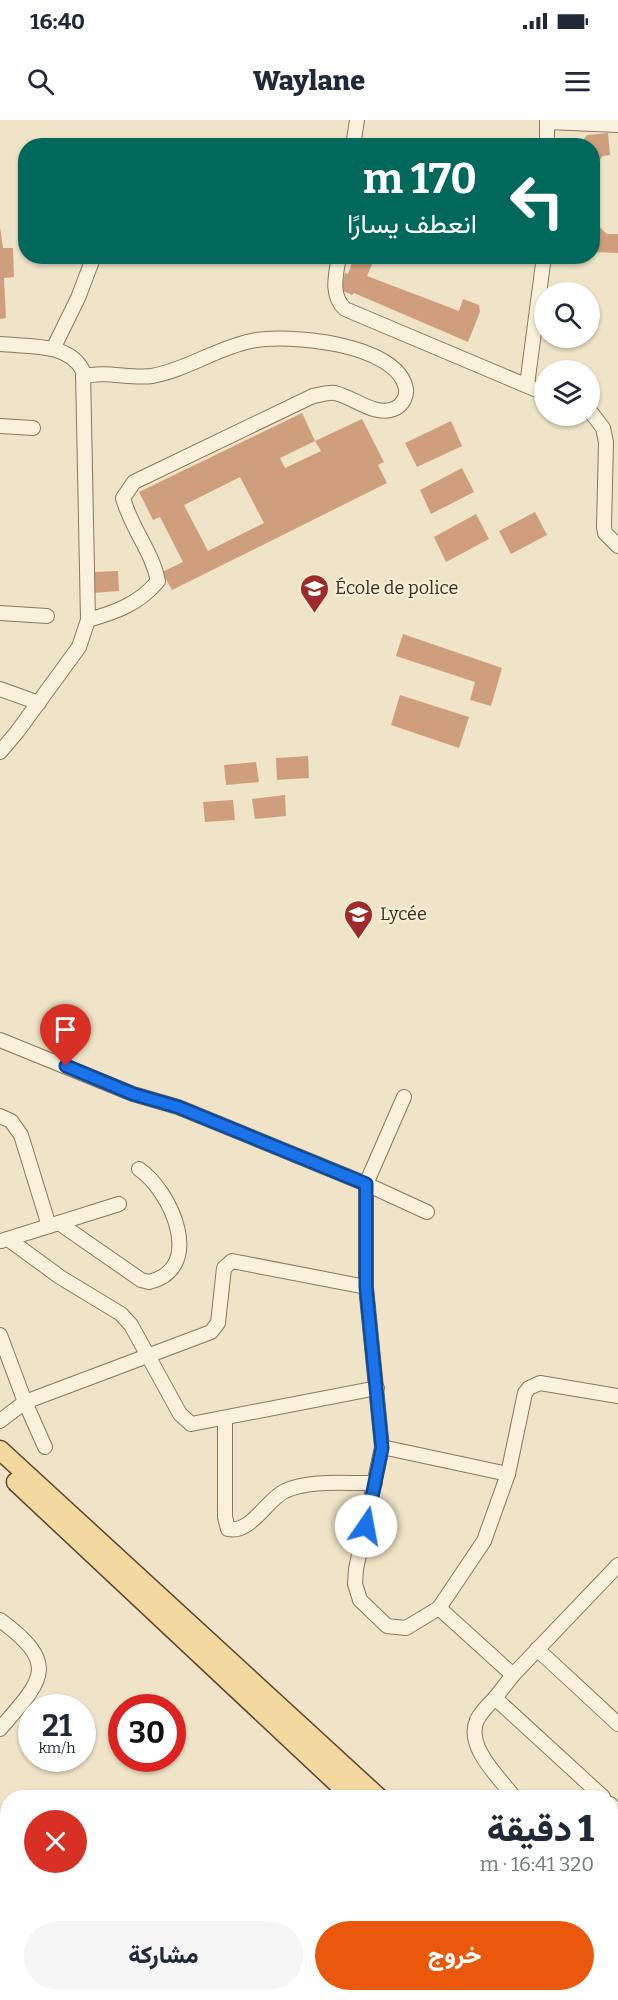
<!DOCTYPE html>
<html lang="ar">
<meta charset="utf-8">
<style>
:root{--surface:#fff;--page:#f6f6f7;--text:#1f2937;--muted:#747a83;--accent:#ea580c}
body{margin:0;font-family:Bitter,Vazirmatn,serif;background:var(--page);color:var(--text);direction:rtl;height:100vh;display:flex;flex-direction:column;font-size:22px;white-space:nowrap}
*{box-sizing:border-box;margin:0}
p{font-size:20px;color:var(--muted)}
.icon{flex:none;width:33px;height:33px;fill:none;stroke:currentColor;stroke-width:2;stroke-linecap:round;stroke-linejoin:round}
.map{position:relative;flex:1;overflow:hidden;direction:ltr}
.details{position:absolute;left:0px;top:1670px;width:618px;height:212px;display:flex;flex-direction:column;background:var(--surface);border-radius:24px 24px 0 0;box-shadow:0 2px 4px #0004;direction:rtl}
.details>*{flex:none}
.banner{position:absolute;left:18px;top:18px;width:582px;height:126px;border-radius:24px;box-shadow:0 2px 4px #0004;direction:rtl;background:#00695c;color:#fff;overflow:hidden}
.buttons{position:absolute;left:534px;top:162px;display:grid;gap:12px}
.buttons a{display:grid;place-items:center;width:66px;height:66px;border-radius:50%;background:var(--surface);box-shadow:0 2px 4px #0004;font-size:30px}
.speed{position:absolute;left:18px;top:1574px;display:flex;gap:12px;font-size:30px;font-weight:700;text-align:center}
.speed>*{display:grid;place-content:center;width:78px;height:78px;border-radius:50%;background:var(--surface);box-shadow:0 2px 4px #0004;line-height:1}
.speed small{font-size:15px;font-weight:400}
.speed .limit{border:9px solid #d22;background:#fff;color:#111}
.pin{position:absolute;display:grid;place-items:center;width:51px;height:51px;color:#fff;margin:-62px -26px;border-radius:50% 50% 50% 0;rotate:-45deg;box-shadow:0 0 6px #0007}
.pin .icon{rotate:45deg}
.me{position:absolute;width:66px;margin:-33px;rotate:12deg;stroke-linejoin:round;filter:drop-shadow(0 0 4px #0008)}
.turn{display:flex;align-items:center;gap:21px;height:126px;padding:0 24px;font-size:27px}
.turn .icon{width:78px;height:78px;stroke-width:2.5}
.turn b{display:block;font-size:42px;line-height:51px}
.round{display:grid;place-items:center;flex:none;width:63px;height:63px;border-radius:32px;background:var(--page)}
.headline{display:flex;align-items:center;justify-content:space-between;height:102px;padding:0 24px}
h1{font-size:36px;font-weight:800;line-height:45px}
.primary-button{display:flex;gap:12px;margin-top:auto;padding:12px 24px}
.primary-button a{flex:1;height:69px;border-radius:36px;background:var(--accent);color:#fff;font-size:24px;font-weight:800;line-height:69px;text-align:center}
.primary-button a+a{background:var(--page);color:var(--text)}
.status{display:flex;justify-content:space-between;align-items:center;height:42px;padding:0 30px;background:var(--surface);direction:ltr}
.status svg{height:16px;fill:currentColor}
header{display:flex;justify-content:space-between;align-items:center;height:78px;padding:0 24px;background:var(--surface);font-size:27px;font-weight:800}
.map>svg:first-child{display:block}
</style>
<div class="status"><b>16:40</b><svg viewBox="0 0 49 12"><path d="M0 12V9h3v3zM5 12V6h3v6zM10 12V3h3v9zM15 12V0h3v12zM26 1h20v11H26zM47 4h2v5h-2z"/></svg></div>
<header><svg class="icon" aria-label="menu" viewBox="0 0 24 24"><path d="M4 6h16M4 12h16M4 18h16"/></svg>Waylane<svg class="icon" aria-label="search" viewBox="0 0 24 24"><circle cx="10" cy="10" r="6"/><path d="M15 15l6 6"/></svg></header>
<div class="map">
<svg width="618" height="1880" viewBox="0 0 618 1880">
<rect width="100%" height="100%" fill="#f0e4c8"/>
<g fill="#cf9f7d" fill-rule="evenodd">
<polygon points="608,13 610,35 603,36 592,48 592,26 579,26 587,15"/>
<polygon points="592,100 607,114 618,114 618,133 592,132"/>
<polygon points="0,107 3,128 13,128 14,157 4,158 6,198 0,199"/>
<polygon points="360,137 373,142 367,156 459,191 463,179 479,185 480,192 468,222 354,173 352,175 341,170 345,153 348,154 353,140 358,142"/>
<path d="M302,293L315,321L362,299L384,342L378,345L387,363L172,470L162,452L183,442L160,397L153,400L139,372ZM315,321L321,331L285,348L280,338ZM240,357L264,403L208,431L184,385Z"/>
<polygon points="451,301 462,326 417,347 405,323"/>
<polygon points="462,348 474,372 431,394 420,370"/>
<polygon points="535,392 547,415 511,434 499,411"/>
<polygon points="476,394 489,419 446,442 434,417"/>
<polygon points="118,451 119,471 93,473 92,452"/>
<polygon points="403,514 502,548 491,586 470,580 475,562 396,536"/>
<polygon points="400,575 469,597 459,628 391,605"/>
<polygon points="308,636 309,658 277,660 276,638"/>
<polygon points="256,642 259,662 226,665 224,645"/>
<polygon points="285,675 286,696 255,699 252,679"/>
<polygon points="233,680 235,700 205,702 203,682"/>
</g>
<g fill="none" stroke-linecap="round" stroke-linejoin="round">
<defs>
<g id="minor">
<polyline points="547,0 547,26"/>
<polyline points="547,2 618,5"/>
<polyline points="353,26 357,0"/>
<path d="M339,136C336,155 330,175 345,189L544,273"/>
<path d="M0,224C27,227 69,222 83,251L88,500L79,527L17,612L0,632"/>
<polyline points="53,229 78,178 94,136"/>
<path d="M83,257C104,250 130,259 152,256C186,250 217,228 251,221C286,213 398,223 406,269C407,276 403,284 396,288C375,298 354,277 335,273C328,272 320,275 313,276L134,362L123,378C131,408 152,431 158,461C139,484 116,492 88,500"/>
<polyline points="527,265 544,136"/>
<polyline points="590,291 603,308 606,322 604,407 605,413 618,426"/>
<polyline points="0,306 33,308"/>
<polyline points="0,493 47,496"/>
<polyline points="0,569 39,583"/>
<polyline points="0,920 133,974 178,987 366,1064 427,1092"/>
<polyline points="404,977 366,1064 366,1167 382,1327 356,1449 355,1464 360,1480 387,1506 406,1508 439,1488 484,1421 508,1354 525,1273 529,1268 540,1263 618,1276"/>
<polyline points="0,996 11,1001 21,1015 49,1106"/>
<path d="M59,1103L141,1160L149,1162C206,1148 171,1071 139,1049"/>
<polyline points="8,1119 60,1157 121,1194 131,1205 180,1294 191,1304 377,1268"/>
<polyline points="1,1121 119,1084"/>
<polyline points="0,1215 25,1282 45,1327"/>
<path d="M225,1299V1397L228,1409C251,1414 267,1379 285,1371C310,1359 348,1364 375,1363"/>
<polyline points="0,1301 25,1282 211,1212 218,1203 224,1148 232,1141 366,1167"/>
<polyline points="382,1327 508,1354"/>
<polyline points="439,1488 513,1555 618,1445"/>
<path d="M0,1500C61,1545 42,1560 0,1609"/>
<polyline points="537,1529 618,1604"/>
<polyline points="495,1578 513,1555"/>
<path d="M514,1677C500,1658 465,1627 477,1600C481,1592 489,1584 495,1578L603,1677"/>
<polyline points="610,1684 618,1692"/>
<polyline points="610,1761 618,1754"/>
<polyline points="610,1826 618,1837"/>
</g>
<g id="major">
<polyline points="0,1330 378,1677"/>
<polyline points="16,1362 352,1677"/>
<polyline points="526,1874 530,1880"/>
<polyline points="552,1874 556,1880"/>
</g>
</defs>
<use href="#minor" stroke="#8d765c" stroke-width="16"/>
<use href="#major" stroke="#5b4430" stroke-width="21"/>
<use href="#minor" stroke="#faf1dc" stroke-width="14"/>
<use href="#major" stroke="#f3d9a0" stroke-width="18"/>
</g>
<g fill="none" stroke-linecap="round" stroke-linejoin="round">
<defs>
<polyline id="route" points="66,946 133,974 178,987 366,1064 366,1167 382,1328 366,1406"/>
</defs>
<use href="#route" stroke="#114b97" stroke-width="15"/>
<use href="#route" stroke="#1a73e8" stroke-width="10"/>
</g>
<defs>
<symbol id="university-pin" viewBox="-11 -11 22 30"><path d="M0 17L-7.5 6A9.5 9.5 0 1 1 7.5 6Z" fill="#9e2a2b" stroke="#f7eed8"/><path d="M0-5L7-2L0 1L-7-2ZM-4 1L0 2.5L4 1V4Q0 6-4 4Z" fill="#fff"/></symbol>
<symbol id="school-pin" viewBox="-11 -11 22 30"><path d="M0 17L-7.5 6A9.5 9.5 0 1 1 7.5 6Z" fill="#9e2a2b" stroke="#f7eed8"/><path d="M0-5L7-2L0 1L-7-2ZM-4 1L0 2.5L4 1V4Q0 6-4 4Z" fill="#fff"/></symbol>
</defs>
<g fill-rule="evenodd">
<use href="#university-pin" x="298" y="452" width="33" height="45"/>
<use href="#school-pin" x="342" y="778" width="33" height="45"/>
</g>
<g text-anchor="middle" stroke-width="4.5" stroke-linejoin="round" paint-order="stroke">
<g font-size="18" fill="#3d2e20" stroke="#f7eed8" text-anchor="start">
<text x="335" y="474">École de police</text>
<text x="380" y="800">Lycée</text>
</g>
</g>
</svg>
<div class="buttons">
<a><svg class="icon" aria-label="search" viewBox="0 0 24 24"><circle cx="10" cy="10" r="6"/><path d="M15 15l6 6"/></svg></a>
<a><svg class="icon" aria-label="layers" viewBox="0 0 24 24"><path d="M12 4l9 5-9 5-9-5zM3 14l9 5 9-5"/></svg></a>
</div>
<div class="speed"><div>21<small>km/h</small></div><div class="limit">30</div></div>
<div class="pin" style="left:66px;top:946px;background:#d93025"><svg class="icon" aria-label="arrive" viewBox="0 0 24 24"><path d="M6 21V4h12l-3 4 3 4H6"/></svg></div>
<svg class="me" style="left:366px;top:1406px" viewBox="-20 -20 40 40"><circle r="19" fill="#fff"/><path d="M0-13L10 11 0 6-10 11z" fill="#1a73e8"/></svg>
<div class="banner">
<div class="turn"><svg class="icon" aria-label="left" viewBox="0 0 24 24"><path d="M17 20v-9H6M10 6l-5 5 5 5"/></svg><div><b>170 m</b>انعطف يسارًا</div></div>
</div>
<section class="details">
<div class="headline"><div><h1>1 دقيقة</h1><p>320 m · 16:41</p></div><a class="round" style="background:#d93025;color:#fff"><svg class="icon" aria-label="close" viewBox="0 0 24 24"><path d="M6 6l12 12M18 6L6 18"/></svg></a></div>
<div class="primary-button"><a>خروج</a><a>مشاركة</a></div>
</section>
</div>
